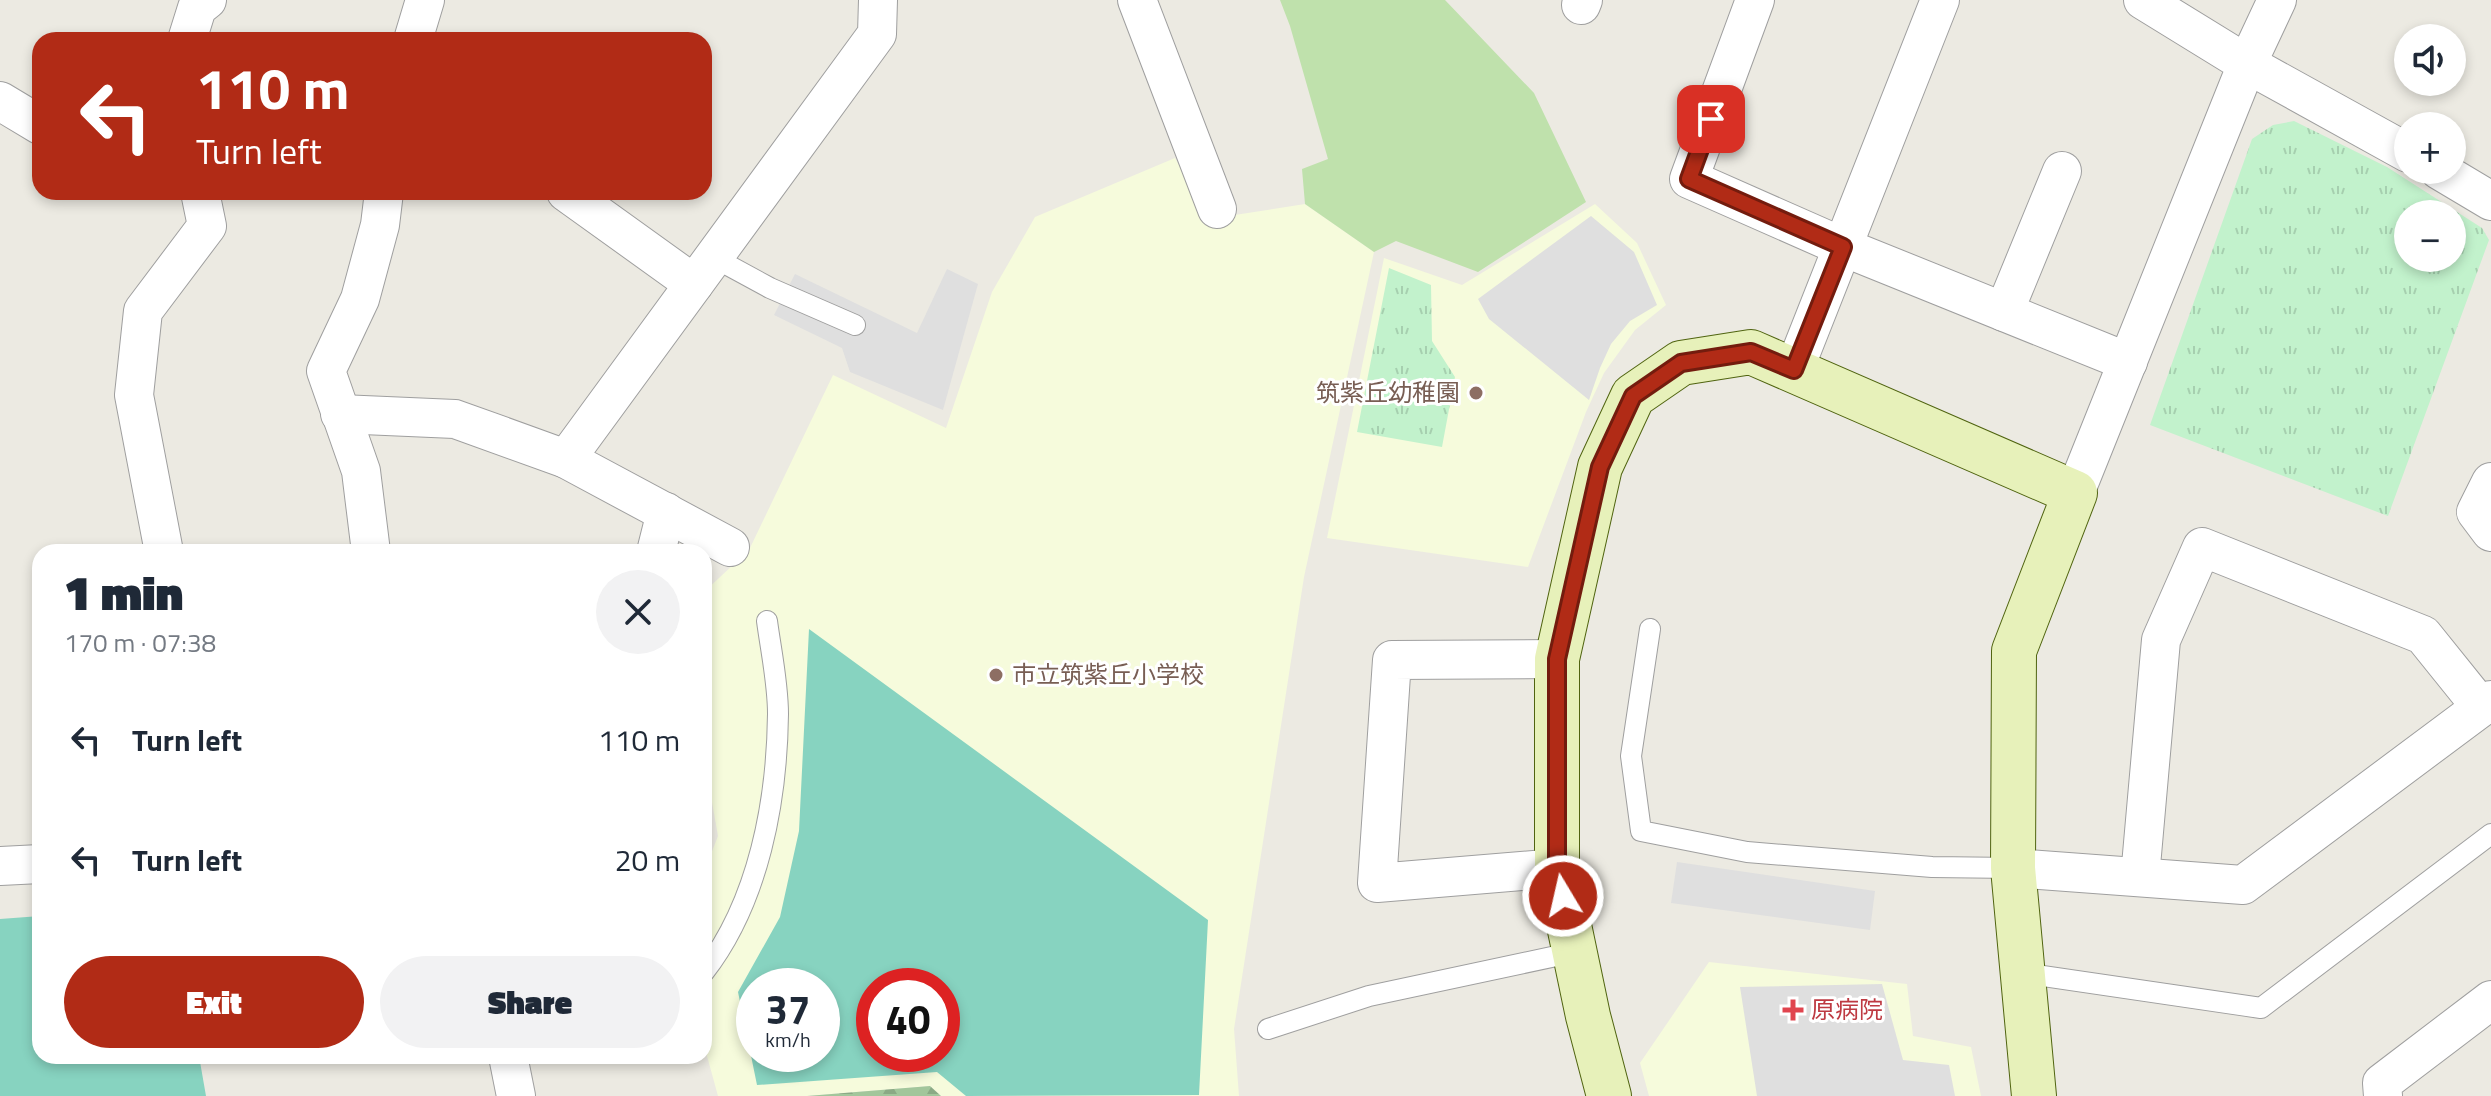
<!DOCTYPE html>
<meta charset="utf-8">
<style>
:root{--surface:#fff;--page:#f2f2f3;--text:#1f2937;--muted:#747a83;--accent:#b12b16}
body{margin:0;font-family:"Titillium Web","Noto Sans JP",sans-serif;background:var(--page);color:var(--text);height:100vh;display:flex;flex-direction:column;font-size:30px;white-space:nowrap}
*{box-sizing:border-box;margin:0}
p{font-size:26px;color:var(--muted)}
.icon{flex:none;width:44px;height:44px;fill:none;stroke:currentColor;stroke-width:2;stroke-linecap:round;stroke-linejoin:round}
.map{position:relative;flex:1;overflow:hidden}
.details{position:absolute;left:32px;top:544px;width:680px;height:520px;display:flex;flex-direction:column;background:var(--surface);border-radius:24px;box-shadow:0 4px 12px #0003}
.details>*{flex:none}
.guide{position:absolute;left:32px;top:32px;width:680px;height:168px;border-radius:24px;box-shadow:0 4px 12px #0003;background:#b12b16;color:#fff;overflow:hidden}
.controls{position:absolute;left:2394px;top:24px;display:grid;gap:16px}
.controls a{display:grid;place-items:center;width:72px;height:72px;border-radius:50%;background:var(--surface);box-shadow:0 4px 12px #0003;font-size:40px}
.speed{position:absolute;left:736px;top:968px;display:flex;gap:16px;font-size:40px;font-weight:700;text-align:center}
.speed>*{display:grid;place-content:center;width:104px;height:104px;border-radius:50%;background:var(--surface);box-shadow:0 4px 12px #0003;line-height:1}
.speed small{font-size:20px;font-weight:400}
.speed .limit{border:12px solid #d22;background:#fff;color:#111}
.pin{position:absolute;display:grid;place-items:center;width:68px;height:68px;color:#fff;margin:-34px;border-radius:16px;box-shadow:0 4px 12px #0006}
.me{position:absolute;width:88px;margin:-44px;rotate:351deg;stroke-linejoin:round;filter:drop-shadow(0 0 6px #0008)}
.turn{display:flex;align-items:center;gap:28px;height:168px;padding:0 32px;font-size:36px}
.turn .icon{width:104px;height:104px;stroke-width:2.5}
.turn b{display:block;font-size:56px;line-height:68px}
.round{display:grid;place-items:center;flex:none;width:84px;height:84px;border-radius:42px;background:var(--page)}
.overview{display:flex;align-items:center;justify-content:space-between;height:136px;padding:0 32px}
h1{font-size:48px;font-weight:800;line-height:60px}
.primary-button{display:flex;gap:16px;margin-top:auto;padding:16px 32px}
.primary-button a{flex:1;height:92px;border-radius:48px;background:var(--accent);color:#fff;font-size:32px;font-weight:800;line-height:92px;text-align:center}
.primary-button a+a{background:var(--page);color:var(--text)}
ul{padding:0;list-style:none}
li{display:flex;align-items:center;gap:24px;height:120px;padding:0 32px}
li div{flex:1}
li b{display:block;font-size:30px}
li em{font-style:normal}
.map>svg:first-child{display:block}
</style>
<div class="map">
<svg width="2491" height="1096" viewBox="0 0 2491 1096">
<defs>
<pattern id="forest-firs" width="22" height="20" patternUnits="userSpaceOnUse" patternTransform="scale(2)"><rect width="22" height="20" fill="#a2c69b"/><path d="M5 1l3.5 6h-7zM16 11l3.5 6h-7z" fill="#8baa85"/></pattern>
<pattern id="park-tufts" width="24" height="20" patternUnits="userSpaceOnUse" patternTransform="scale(2)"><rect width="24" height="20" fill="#c2f2cc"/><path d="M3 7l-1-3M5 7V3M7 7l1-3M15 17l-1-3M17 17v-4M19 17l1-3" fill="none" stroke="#a6cfaf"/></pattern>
</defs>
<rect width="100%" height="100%" fill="#eceae2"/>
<g fill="#f6fbdc" fill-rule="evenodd">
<path d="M1175,158L1209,219L1305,204L1374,252L1304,577L1234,1029L1239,1096H941L930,1086L807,1096H718L704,1045V872L718,836L704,757V592L749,550L833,375L946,428L992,292L1035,217ZM754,986H822V1054H754ZM874,986H942V1054H874Z"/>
<polygon points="1595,204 1637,243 1666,305 1635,330 1604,373 1586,412 1528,567 1327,538 1384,258 1462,285"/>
<polygon points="1709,962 1907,984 1913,1036 1971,1047 1981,1096 1649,1096 1640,1063"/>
</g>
<polygon fill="#bfe1ac" points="1280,0 1445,0 1534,93 1586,202 1478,272 1396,241 1374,252 1305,204 1302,169 1328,159 1290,26"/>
<polygon fill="url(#forest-firs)" points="930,1086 941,1096 807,1096"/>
<g fill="url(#park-tufts)" fill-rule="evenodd">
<path d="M2294,121L2387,167L2482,228L2489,240L2388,516L2150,425L2252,139L2273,125ZM2408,214H2452V258H2408Z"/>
<polygon points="1389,268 1431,285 1432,341 1455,377 1442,447 1357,432"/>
</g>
<g fill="#87d3c0" fill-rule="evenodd">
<path d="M809,629L1208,920L1199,1095L966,1096L937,1072L757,1085L738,992L780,917L799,831ZM754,986H822V1054H754ZM874,986H942V1054H874Z"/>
<polygon points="40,916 40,1056 199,1056 206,1096 0,1096 0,919"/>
</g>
<g fill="#dfdfdf">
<polygon points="1591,216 1634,252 1657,305 1630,321 1611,344 1600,368 1589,400 1489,319 1478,299"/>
<polygon points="947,269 978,284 943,410 850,372 842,348 774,315 795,274 917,333"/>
<polygon points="1677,862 1875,891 1870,930 1671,903"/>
<polygon points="1882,984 1903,1060 1949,1065 1955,1096 1757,1096 1740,987"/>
</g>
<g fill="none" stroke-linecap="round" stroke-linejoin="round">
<defs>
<g id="lane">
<polyline points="713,257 770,288 855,325"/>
<polyline points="1650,629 1631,756 1641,831 1747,852 1932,867 2013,868"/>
<path d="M704,972C759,901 777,801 778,714C778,683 771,651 767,621"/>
<polyline points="2023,973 2261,1008 2491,834"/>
<polyline points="1268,1029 1369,996 1575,952"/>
</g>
<g id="street">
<polyline points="1137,0 1217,209"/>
<polyline points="1755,0 1689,179 1843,247 2128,362"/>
<polyline points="2277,0 2247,64 2408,153"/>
<polyline points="1581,5 1583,0"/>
<polyline points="187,40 197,8 207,0"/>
<polyline points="413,40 425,0"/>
<polyline points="0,101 40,125"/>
<polyline points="2439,170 2491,201"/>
<polyline points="566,192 694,284"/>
<polyline points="2004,312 2062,171"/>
<polyline points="1794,370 1940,0"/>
<polyline points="340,414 455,419 566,459"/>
<polyline points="2491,482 2476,512 2491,532"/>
<polyline points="2075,493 2247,64 2143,0"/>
<polyline points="730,547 566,459 877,34 878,0"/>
<polyline points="164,552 134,395 143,311 207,226 200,192"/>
<polyline points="371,552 361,471 326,371 360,299 380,225 384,192"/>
<polyline points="656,552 666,512"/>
<polyline points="0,866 40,864"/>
<polyline points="1557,868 1377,883 1392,660 1557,659"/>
<polyline points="2013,868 2243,885 2491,700"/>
<polyline points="2140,877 2161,640 2202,547 2423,635 2481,707"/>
<polyline points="508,1056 516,1096"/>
<polyline points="2383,1096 2382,1083 2491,1000"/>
</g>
<polyline id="secondary" points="1609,1096 1588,1016 1557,868 1557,659 1600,467 1633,396 1681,363 1751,352 2075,493 2014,651 2013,868 2034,1096"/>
</defs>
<use href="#lane" stroke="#9f9f9f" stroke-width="22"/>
<use href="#street" stroke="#9f9f9f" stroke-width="40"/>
<use href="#secondary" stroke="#506410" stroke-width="46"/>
<use href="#lane" stroke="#fff" stroke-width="20"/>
<use href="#street" stroke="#fff" stroke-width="38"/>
<use href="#secondary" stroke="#e7f1ba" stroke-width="44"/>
</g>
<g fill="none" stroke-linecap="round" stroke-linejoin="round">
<defs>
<polyline id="route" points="1563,896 1557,868 1557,659 1600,467 1633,396 1681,363 1751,352 1794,370 1843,247 1689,179 1711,119"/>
</defs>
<use href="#route" stroke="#731c0e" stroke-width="20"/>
<use href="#route" stroke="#b12b16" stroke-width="14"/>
</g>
<g fill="#8d6e63" stroke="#fff" stroke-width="3">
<circle cx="1476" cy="393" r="8"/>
<circle cx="996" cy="675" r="8"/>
</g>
<path fill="#e0444e" stroke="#fff" stroke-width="3" d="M1789 998h8v8h8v8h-8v8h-8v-8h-8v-8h8z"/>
<g text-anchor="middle" stroke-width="6" stroke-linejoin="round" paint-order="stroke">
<g font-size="24" fill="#785e54" stroke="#fff" text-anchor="end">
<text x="1460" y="401">筑紫丘幼稚園</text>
<text x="1012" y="683" text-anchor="start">市立筑紫丘小学校</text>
</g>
<g font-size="24" fill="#be3a42" stroke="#fff" text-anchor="start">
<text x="1811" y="1018">原病院</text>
</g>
</g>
</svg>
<div class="controls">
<a><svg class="icon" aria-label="sound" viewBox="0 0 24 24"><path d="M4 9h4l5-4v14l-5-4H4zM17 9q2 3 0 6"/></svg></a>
<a>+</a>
<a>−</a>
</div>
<div class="speed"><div>37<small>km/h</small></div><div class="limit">40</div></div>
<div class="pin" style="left:1711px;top:119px;background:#d93025"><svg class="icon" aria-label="arrive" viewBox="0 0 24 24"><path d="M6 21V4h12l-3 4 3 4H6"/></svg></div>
<svg class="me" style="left:1563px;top:896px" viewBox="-20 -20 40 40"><circle r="17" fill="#b12b16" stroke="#fff" stroke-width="3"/><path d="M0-11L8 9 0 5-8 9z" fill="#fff"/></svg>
<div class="guide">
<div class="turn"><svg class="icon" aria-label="left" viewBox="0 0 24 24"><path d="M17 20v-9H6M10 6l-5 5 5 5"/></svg><div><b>110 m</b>Turn left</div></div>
</div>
<section class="details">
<div class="overview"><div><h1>1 min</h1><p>170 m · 07:38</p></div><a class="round"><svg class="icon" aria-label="close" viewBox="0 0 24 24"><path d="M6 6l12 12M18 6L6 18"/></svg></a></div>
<ul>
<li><svg class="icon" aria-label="left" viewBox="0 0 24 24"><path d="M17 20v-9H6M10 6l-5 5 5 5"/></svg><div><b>Turn left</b></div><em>110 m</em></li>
<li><svg class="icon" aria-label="left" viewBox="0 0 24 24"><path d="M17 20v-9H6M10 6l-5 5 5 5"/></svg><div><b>Turn left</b></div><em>20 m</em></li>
</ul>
<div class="primary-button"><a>Exit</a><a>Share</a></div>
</section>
</div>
